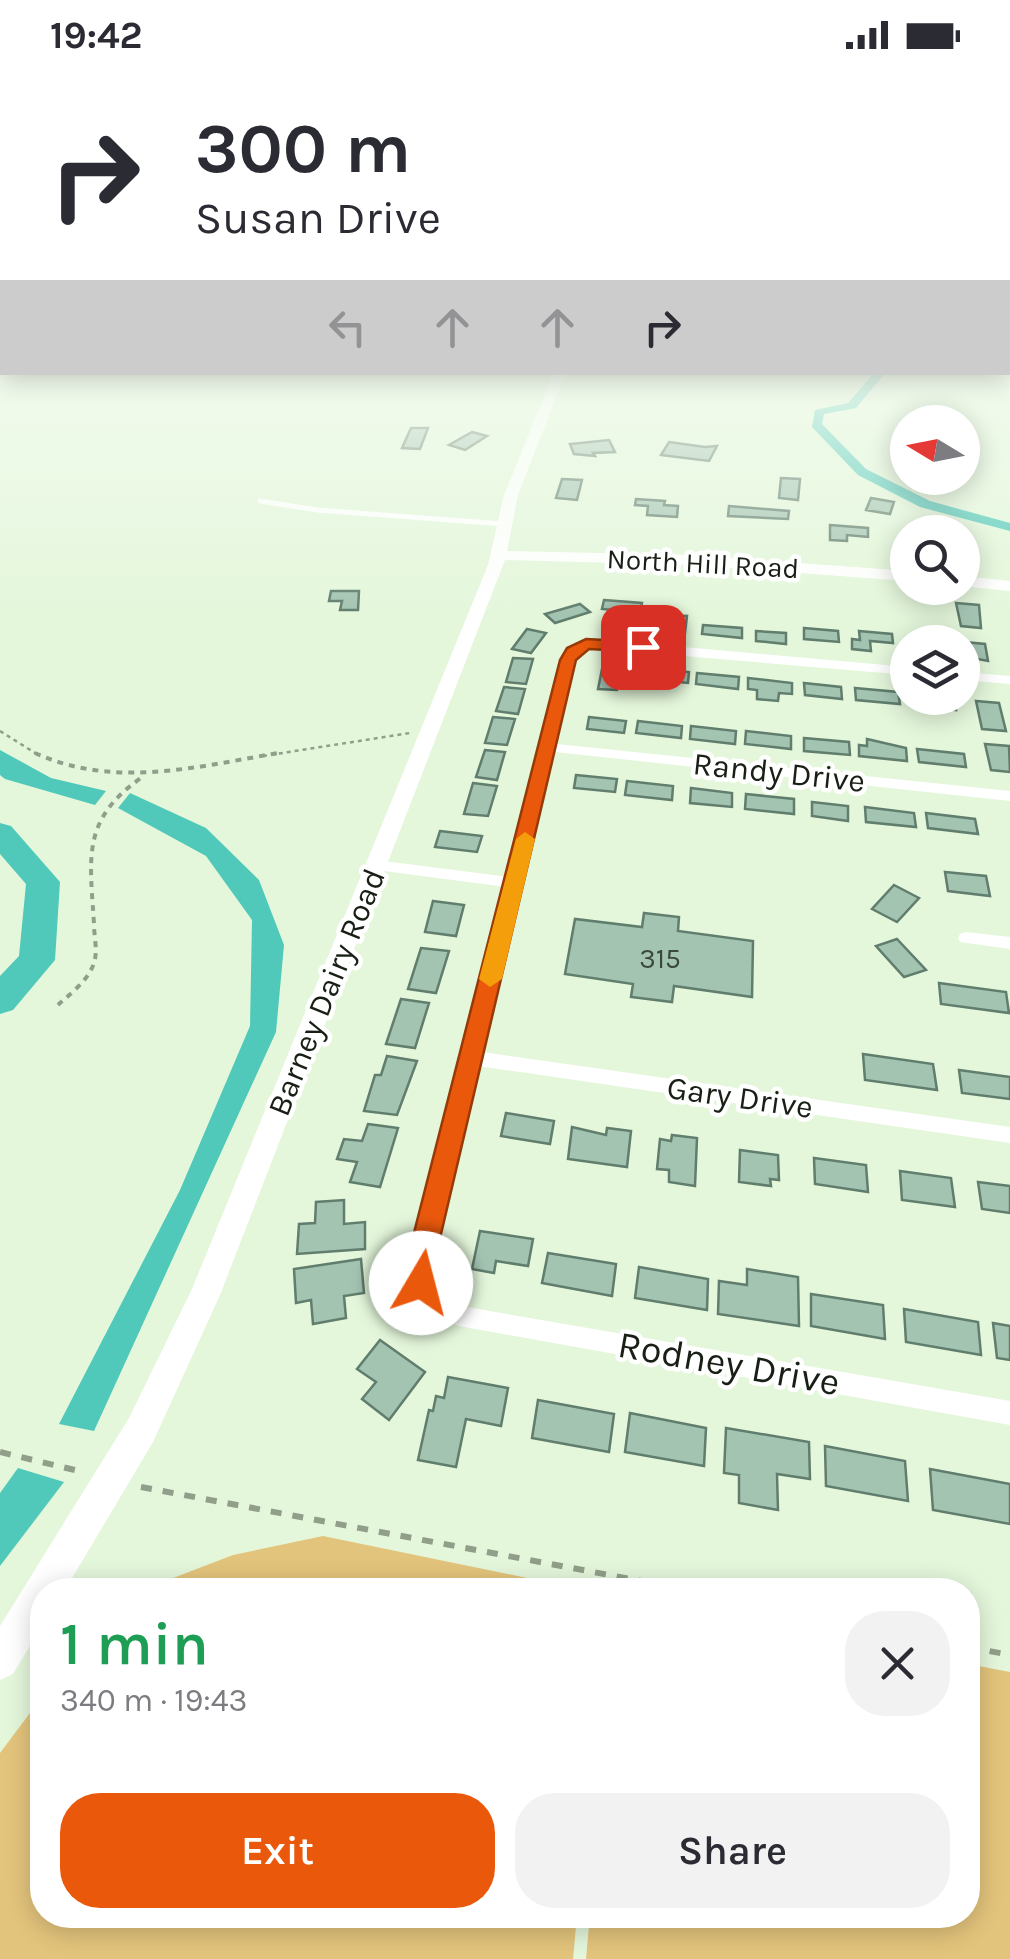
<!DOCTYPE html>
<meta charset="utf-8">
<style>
:root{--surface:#fff;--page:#f2f2f3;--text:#2b2b33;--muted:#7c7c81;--accent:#ea580c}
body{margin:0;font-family:Karla,sans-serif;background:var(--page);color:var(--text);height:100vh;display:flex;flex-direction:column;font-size:38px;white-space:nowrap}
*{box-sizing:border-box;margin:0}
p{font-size:32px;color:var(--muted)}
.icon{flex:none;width:55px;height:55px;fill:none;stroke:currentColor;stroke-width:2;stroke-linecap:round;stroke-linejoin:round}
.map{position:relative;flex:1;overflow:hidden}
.drawer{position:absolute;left:30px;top:1508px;width:950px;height:350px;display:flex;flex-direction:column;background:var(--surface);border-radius:40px;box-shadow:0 5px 25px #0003}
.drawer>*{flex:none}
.guide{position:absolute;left:0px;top:0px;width:1010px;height:305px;box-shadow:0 5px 25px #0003;background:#fff;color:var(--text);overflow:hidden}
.needle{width:65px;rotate:280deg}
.tools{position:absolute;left:890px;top:335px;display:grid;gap:20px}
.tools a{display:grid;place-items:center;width:90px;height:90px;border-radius:50%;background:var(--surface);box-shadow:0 5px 25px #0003;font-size:50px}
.pin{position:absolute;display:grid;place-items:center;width:85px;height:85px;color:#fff;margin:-42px;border-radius:20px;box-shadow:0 5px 15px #0006}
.me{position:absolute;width:110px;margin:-55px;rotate:8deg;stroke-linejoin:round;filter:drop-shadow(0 0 8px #0008)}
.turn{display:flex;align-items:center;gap:35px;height:210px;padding:0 30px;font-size:45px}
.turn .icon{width:130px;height:130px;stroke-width:2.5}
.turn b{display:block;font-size:70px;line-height:85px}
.lanes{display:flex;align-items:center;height:95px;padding:0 30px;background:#0003;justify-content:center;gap:50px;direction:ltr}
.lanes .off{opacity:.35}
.round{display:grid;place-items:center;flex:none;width:105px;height:105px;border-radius:40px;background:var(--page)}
.headline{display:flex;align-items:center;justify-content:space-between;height:170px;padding:0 30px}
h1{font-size:60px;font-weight:600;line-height:75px;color:#1e9e55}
.action{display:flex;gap:20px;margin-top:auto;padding:20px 30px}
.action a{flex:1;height:115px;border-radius:40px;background:var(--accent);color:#fff;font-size:40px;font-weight:600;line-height:115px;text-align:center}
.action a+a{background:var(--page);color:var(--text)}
.status{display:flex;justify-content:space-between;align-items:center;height:70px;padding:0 50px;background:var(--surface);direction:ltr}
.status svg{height:28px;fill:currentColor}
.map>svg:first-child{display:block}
</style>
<div class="status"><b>19:42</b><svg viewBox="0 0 49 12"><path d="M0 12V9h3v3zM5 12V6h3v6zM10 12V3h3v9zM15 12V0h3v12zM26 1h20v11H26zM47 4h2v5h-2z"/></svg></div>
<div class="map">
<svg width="1010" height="1889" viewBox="0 0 1010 1889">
<rect width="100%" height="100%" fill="#e4f7db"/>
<g fill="#e3c47c">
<polygon points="323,1466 586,1520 142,1520 233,1485"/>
<polygon points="968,1594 1010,1602 1010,1889 586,1889 590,1845 968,1845"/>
<polygon points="42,1627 42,1845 577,1845 573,1889 0,1889 0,1683"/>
</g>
<g fill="#50c9ba">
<polygon points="0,680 51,708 106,721 95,735 5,709 0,705"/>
<polygon points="130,723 206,758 259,810 284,875 276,962 94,1361 59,1354 180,1120 250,956 252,850 206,786 118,738"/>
<polygon points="18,1398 64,1412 0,1496 0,1423"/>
</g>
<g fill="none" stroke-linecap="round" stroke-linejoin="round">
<polygon fill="#50c9ba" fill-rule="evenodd" points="875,302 886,302 856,338 824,344 822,354 866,399 930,431 1010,453 1010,461 920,437 858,405 812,357 815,340 848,333"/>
<polygon fill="#50c9ba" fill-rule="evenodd" points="0,753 11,756 60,812 55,890 13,940 0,944 0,906 19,886 26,814 0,784"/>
</g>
<g fill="#a4c4b2" stroke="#607d6d" stroke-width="2.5">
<polygon points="411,358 428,358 420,379 402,378"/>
<polygon points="472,362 487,366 465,380 449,375"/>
<polygon points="609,370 615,382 593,383 595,386 574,384 570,374"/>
<polygon points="669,372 705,377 717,376 709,391 661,385"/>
<polygon points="781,408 800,409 798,430 779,428"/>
<polygon points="562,409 582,410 577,430 556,428"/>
<polygon points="871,428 894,432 890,444 866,440"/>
<polygon points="636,429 665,431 664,435 678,436 677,447 647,445 648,436 635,435"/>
<polygon points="729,436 789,441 788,449 728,446"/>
<polygon points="830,455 868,458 868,467 847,465 847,471 830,470"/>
<polygon points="331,521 359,521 358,540 340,540 342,531 329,531"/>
<polygon points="604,530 642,533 640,543 602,539"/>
<polygon points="956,533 979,535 981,558 961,556"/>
<polygon points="580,534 590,542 555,553 545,544"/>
<polygon points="668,545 687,546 685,563 657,558 658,548 668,549"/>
<polygon points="703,555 742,558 742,568 702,564"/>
<polygon points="804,558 838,561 839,572 804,569"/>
<polygon points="527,559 546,563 531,583 512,579"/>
<polygon points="756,561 786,563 786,574 756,571"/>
<polygon points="859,561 892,564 893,573 870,571 871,581 852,579 852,569 860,570"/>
<polygon points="965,572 985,574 988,591 962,586"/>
<polygon points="513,588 533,589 526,614 506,612"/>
<polygon points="603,594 622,596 617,620 598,619"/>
<polygon points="648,598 689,602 688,613 646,609"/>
<polygon points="697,603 739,607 738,619 696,614"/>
<polygon points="748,608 792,613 792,624 779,623 778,631 757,629 757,620 748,619"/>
<polygon points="804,613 841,617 842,629 805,625"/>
<polygon points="504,617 525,619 518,644 496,641"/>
<polygon points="855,618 898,622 900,634 856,630"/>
<polygon points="911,628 954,628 956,640 912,635"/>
<polygon points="976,631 999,633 1006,661 982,659"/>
<polygon points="493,647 515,649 507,675 485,673"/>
<polygon points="589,647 626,651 624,663 587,659"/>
<polygon points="638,651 682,656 681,668 636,663"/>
<polygon points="691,656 736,661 735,674 690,669"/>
<polygon points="746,661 791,666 791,679 745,674"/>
<polygon points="804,668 849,672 850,685 804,681"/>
<polygon points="867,669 906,678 907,691 859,686 859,675 867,676"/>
<polygon points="985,674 1009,676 1010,702 991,700"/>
<polygon points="917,679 964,684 966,697 919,692"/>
<polygon points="485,680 505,682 497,710 476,707"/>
<polygon points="576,705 617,709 615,722 574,718"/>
<polygon points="627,711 673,716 672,730 625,725"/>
<polygon points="473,713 497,716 488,746 464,744"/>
<polygon points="691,718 732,723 732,737 690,733"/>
<polygon points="746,724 794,729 794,744 745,739"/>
<polygon points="812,732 848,736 848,751 812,746"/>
<polygon points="865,737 914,743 916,757 866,752"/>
<polygon points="926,743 975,749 978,764 928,758"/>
<polygon points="440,761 482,766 477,782 435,777"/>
<polygon points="945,802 986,806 990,826 948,821"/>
<polygon points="894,815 919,828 897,852 872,839"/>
<polygon points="433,831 464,835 456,866 425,862"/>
<polygon points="644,843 679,847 678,861 753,871 752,927 674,916 672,932 631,927 633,914 565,904 575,849 642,857"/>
<polygon points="897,869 926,900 904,907 876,876"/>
<polygon points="421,878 449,881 436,923 408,919"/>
<polygon points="939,913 1006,922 1009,943 941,934"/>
<polygon points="401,929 429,933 415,978 386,974"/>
<polygon points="863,984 933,994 937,1020 865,1010"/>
<polygon points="387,986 417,991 397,1045 364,1041 375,1005 381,1005"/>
<polygon points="959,1000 1010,1007 1010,1029 962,1023"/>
<polygon points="506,1043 554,1051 550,1074 501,1066"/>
<polygon points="368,1054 398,1058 380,1117 350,1112 357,1092 337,1089 344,1069 362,1071"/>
<polygon points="572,1057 606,1065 607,1058 631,1061 627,1097 568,1089"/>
<polygon points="672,1065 697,1068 695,1116 669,1112 669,1100 657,1099 660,1069 671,1071"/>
<polygon points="740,1080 778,1085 779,1110 770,1109 771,1116 739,1112"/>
<polygon points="814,1088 866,1095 868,1122 815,1114"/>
<polygon points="900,1101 951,1108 955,1137 902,1130"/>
<polygon points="978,1112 1010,1116 1010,1143 982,1139"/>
<polygon points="344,1130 344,1154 365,1152 365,1179 297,1184 299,1154 315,1153 316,1132"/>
<polygon points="480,1161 533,1169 528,1196 496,1191 494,1203 472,1199"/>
<polygon points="548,1183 616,1194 612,1226 542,1213"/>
<polygon points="361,1189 364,1223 344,1226 346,1248 313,1254 311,1230 296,1233 294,1199"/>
<polygon points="639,1197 708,1209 707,1240 635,1228"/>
<polygon points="747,1199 798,1207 799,1256 718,1244 719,1211 747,1215"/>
<polygon points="811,1224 883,1235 885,1269 811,1256"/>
<polygon points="904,1239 978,1252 981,1285 906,1272"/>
<polygon points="993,1253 1010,1256 1010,1290 997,1288"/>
<polygon points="380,1270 425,1302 389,1350 362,1329 376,1312 357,1299"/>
<polygon points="448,1307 508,1318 501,1356 466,1349 456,1397 418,1390 429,1340 433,1341 436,1326 444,1328"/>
<polygon points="538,1330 614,1344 609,1382 532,1368"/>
<polygon points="630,1343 706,1358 704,1396 625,1382"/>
<polygon points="726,1358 809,1372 810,1409 777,1404 778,1440 739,1433 739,1405 724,1403"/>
<polygon points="825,1376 905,1391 908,1431 826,1416"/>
<polygon points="930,1399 1010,1414 1010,1454 933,1440"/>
</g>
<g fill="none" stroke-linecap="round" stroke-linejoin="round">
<g stroke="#919f8a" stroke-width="2.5" stroke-dasharray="4 4" stroke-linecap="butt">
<polyline points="0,661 40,686"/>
<polyline points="263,686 410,663"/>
</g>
<g stroke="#919f8a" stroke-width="4" stroke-dasharray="6 6" stroke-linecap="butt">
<path d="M35,683C114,719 196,697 278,683"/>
<path d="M58,935C71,923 88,911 94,893C98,881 94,867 94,854C90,788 81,750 141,708"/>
</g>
<g stroke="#919f8a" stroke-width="6" stroke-dasharray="11 11" stroke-linecap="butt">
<polyline points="0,1382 83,1402"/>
<polyline points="141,1417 689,1520"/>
<polyline points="968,1577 1010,1585"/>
</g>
<polyline stroke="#fff" stroke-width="5" points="260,431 317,440 504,454"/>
<g fill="#fff" fill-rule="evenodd">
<path d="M605,570L908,597V605L588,578L579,583L557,674L1010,721V731L555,682L482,982L1010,1057V1073L478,996L430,1198C433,1218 444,1227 461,1236L1010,1331V1355L459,1256C431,1245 414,1229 408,1198L506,817L376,800L368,795L376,790L509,807L567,581L582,571Z"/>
<polygon points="962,602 1010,606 1010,614 962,610"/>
<polygon points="966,862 1010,867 1010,879 960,872 958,868 960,864"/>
</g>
<g fill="#fff" fill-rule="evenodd">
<polygon points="554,302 566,302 518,425 507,481 692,485 908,501 908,511 692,495 505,490 220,1225 153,1372 65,1520 42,1520 42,1556 13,1604 0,1610 0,1556 129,1348 192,1219 488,495 504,425"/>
<polygon points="962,506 1010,511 1010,521 962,516"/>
</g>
</g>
<linearGradient id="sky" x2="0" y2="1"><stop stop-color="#6bbcd6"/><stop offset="0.51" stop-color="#f3fbef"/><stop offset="1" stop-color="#f3fbef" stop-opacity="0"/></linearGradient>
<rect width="1010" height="546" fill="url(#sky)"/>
<polygon fill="#ea580c" stroke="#983908" stroke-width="2.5" points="586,569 643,572 651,577 643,582 589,579 576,590 433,1198 435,1213 431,1222 421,1226 411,1222 405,1198 560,590 567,578"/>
<polygon fill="#f59e0b" points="525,762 535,769 502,909 490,917 479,909 516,769"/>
<g text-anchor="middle" stroke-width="9" stroke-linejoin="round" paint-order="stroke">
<g font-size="28" fill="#181f15" stroke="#fff">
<text transform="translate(703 493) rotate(3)" y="10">North Hill Road</text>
</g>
<g font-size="28" fill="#3b483c">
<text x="660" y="898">315</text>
</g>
<g font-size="32" fill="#181f15" stroke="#fff">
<text transform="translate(779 702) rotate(6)" y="11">Randy Drive</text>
<text transform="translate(326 922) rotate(-68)" y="11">Barney Dairy Road</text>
<text transform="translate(740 1027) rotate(8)" y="11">Gary Drive</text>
</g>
<g font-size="38" fill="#181f15" stroke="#fff">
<text transform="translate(729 1293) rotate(10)" y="13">Rodney Drive</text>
</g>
</g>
</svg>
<div class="tools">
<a><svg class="needle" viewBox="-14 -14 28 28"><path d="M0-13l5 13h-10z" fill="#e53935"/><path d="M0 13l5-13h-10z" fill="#7c7c81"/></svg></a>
<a><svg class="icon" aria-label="search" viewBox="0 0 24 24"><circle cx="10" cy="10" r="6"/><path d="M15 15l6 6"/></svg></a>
<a><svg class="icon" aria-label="layers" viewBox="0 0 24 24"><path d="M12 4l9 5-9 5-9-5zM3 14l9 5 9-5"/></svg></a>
</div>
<div class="pin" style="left:643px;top:577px;background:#d93025"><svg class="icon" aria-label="arrive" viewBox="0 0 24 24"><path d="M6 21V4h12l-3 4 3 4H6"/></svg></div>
<svg class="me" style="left:421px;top:1213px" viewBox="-20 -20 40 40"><circle r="19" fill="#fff"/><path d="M0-13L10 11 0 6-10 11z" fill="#ea580c"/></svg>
<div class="guide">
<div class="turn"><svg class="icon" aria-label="right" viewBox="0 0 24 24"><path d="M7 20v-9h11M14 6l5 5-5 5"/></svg><div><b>300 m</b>Susan Drive</div></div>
<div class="lanes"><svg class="icon off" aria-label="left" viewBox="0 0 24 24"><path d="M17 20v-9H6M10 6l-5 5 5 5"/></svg><svg class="icon off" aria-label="ahead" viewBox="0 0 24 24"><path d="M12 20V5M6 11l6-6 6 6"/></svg><svg class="icon off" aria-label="ahead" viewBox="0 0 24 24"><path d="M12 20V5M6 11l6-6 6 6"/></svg><svg class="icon" aria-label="right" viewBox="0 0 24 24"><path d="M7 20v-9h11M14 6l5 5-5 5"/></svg></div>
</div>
<section class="drawer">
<div class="headline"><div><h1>1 min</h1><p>340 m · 19:43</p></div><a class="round"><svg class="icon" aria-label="close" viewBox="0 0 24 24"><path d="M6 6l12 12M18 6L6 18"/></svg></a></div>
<div class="action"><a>Exit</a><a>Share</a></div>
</section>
</div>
